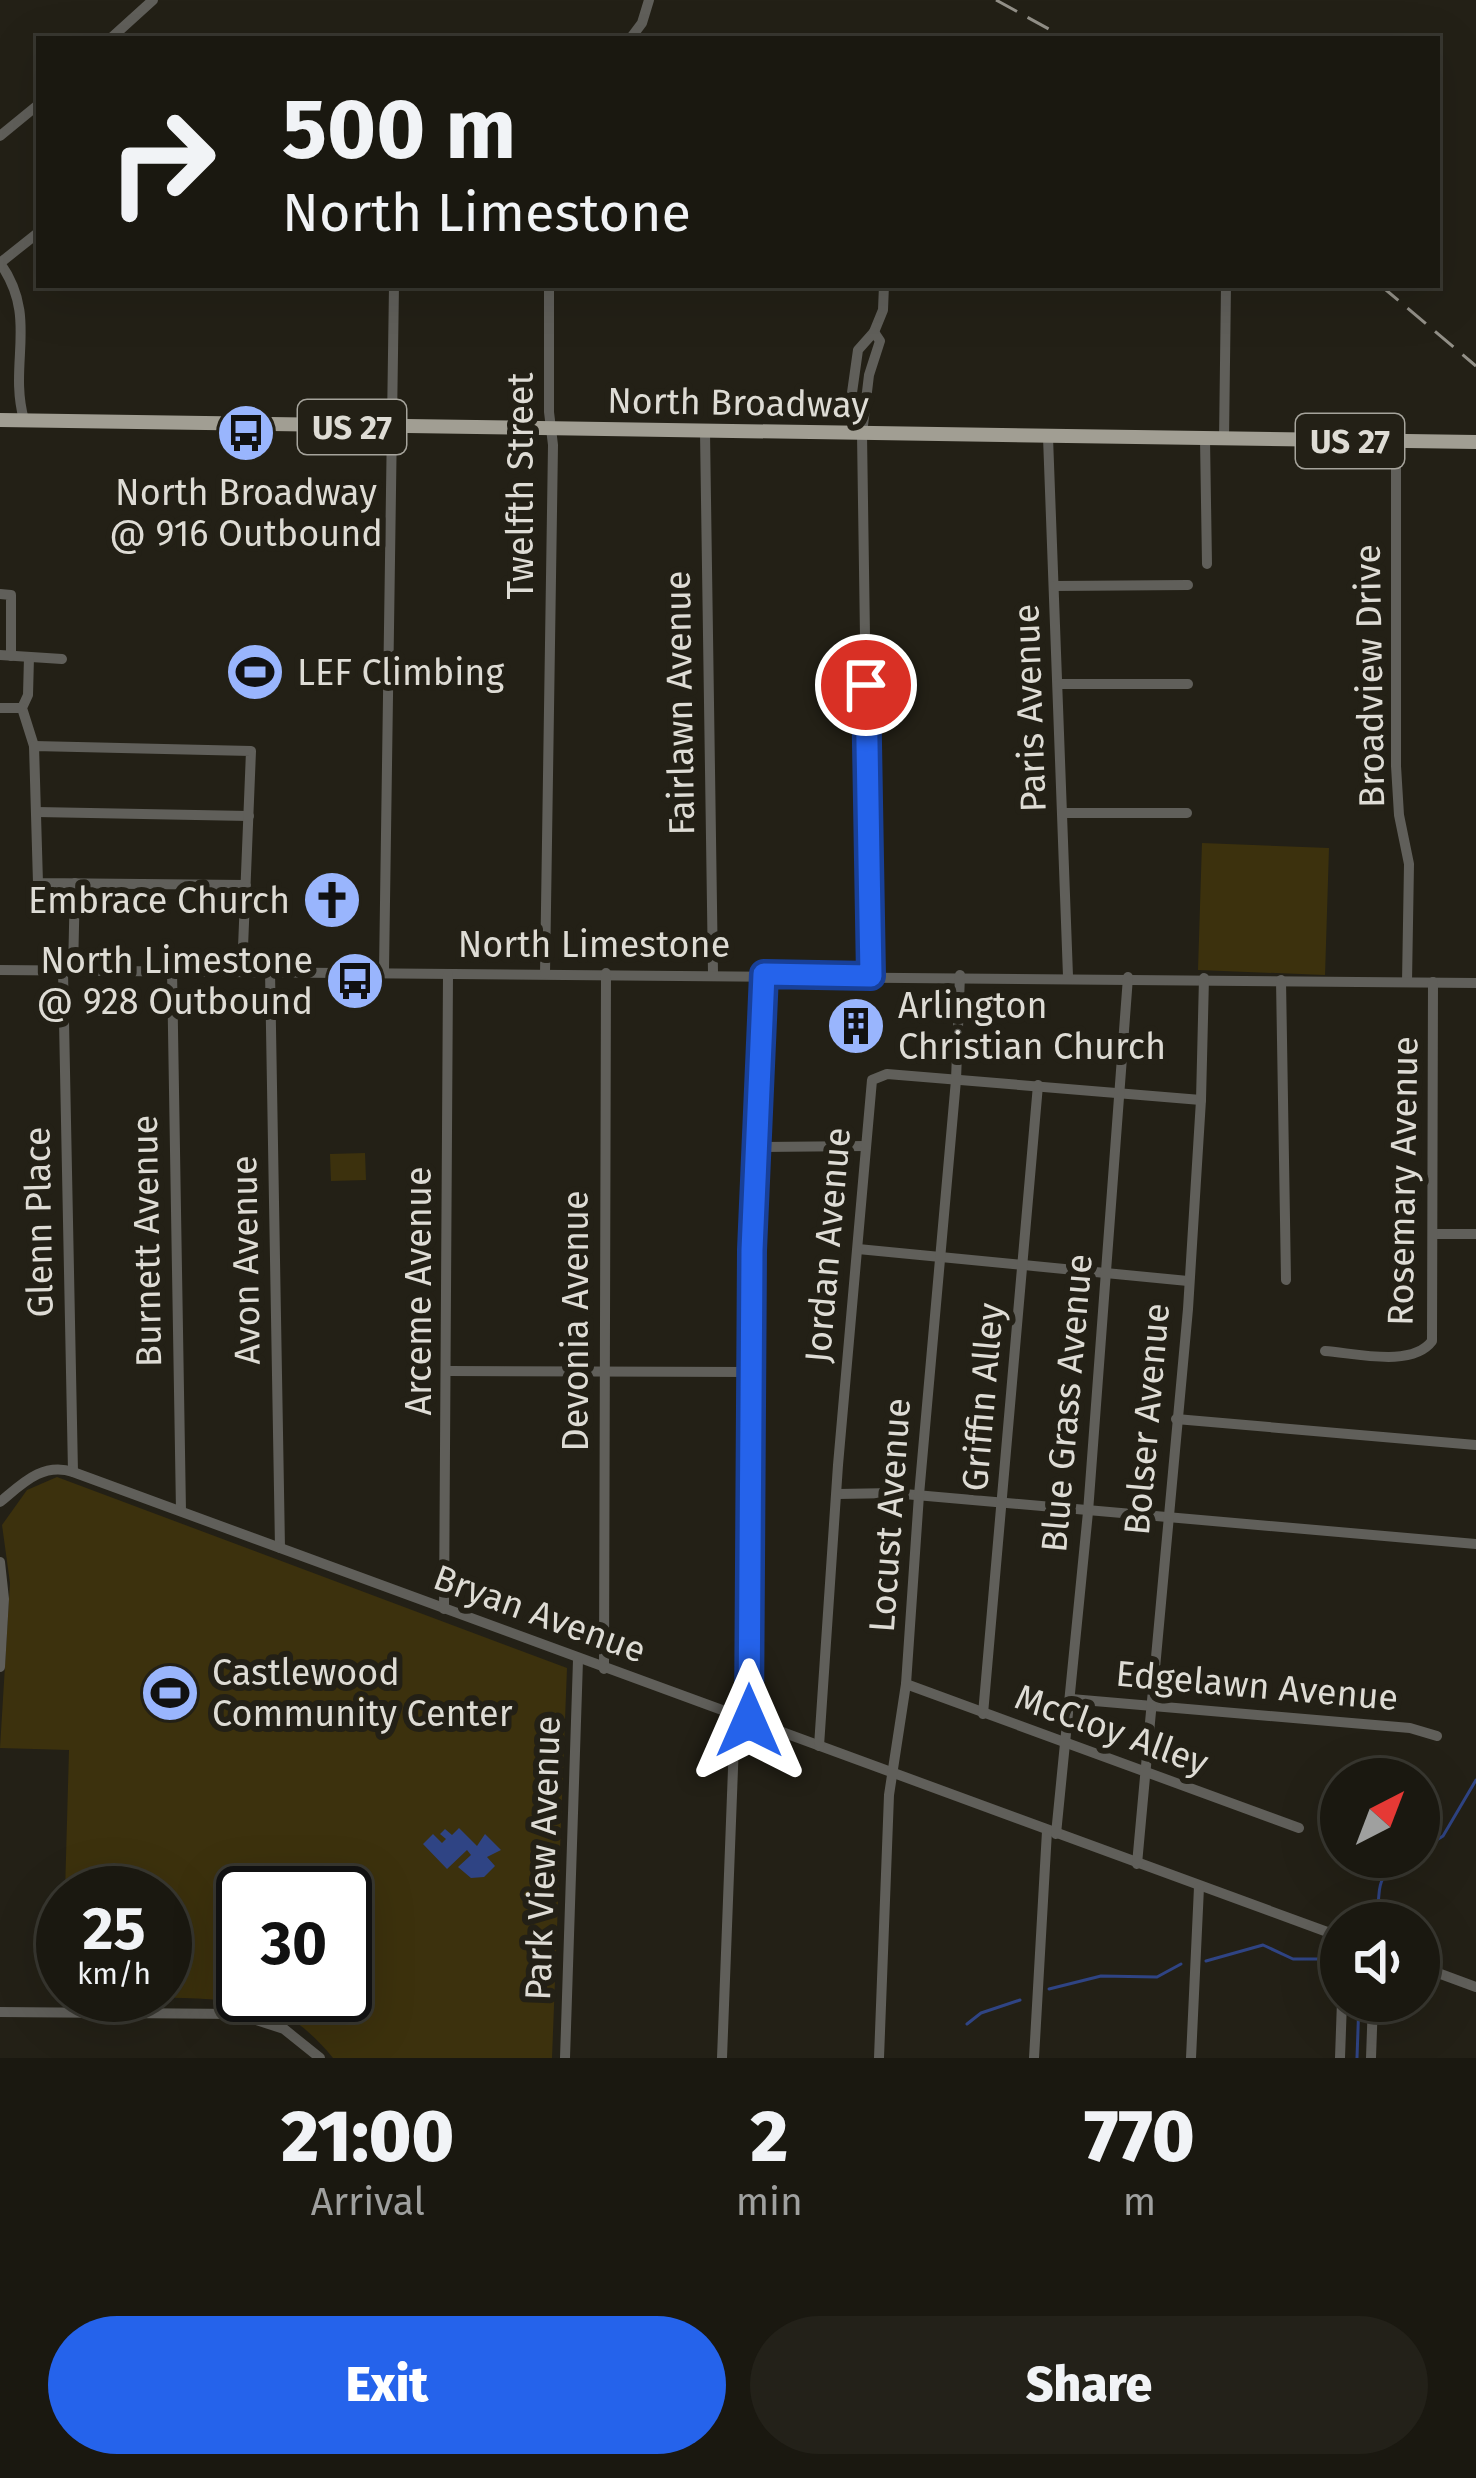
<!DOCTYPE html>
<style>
:root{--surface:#1a1810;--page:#232119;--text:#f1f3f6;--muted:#9fa09f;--line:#383730;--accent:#2563eb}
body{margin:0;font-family:"Fira Sans",sans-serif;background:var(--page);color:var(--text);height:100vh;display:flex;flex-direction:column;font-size:45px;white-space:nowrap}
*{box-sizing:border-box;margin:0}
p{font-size:39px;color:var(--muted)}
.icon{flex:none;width:66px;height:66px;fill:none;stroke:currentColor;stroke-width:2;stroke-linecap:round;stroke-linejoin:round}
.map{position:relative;height:2058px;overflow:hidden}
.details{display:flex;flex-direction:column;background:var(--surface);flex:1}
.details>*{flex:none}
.top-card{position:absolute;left:36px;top:36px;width:1404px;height:252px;border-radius:0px;box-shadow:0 12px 48px #0002,0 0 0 3px var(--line);background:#1a1810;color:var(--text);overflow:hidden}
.needle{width:78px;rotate:42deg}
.controls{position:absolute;left:1320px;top:1758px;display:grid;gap:24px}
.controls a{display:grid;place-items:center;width:120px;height:120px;border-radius:50%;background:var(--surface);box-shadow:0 12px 48px #0002,0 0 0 3px var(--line);font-size:60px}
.speed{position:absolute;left:36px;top:1866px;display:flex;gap:24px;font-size:60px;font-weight:700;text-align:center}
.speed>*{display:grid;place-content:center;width:156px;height:156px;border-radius:50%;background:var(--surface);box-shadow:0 12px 48px #0002,0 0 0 3px var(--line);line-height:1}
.speed small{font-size:30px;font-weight:400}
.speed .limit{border:6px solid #111;border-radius:18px;background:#fff;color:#111}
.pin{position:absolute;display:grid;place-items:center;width:102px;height:102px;color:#fff;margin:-51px;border:6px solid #fff;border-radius:50%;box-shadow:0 3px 12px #0007}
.me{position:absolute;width:132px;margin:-66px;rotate:0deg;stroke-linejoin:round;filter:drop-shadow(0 0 9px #0008)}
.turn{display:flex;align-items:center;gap:42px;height:252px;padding:0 48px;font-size:54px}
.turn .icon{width:156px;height:156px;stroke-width:2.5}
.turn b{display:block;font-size:84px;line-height:102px}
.eta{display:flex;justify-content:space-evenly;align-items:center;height:204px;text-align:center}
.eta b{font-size:72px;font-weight:800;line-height:84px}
.primary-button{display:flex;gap:24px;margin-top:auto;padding:24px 48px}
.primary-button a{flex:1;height:138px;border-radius:72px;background:var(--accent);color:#fff;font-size:48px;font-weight:800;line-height:138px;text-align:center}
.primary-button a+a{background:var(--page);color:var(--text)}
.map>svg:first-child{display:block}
</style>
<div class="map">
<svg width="1476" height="2058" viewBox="0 0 1476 2058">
<rect width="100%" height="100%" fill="#232016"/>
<g fill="#3c310d" fill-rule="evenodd">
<polygon points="1202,843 1329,848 1325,975 1198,970"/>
<polygon points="365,1153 366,1180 331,1181 330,1154"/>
<path d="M57,1477L567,1668L552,2058H333C320,2042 303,2025 284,2015C233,1990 121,2000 62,1999L63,1971V1995H165V1893H65L69,1750L0,1748L10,1583L2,1525L27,1490ZM243,1893H345V1995H243Z"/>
</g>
<polygon fill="#2f4484" points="459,1828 477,1846 485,1834 501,1850 487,1857 495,1866 484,1877 471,1878 458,1867 471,1855 467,1850 447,1869 423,1844 433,1834 442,1843 446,1839 440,1834 445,1829 452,1835"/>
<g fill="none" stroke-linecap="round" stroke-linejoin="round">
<g stroke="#2f4484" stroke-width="3">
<polyline points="1419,1851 1443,1836 1476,1780"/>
<path d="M1373,1923C1387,1889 1365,1883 1409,1857"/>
<polyline points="1206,1961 1263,1945 1293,1959 1330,1959"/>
<polyline points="1049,1989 1101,1976 1157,1977 1181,1964"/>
<polyline points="967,2024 981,2013 1020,2000"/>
<polyline points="1357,2058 1359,2001"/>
</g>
<g stroke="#605f5a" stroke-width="10">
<polyline points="110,39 153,0"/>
<polyline points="630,39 642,23 649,0"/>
<polyline points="0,136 39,104"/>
<path d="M24,420C8,362 39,318 0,263L39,232"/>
<polyline points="705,432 713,973"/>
<polyline points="862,434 849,414 858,350 874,332 883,310 884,285"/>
<polyline points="1048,437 1068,976"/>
<polyline points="1205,439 1207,564"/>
<polyline points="1224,440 1226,285"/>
<polyline points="1396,441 1396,766 1399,815 1409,864 1407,982"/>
<polyline points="1054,586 1188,585"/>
<polyline points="0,594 11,595 11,656"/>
<polyline points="0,655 62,659"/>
<polyline points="29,657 28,695 22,708 34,746"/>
<polyline points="1058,684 1188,684"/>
<polyline points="0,708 22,708"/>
<polyline points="37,812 249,816"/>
<polyline points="1063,813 1187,813"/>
<polyline points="0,970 1476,983"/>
<polyline points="172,970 181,1511"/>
<polyline points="63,971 73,1472"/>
<polyline points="73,971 75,883"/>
<polyline points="270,971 280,1548"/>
<polyline points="384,971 394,285"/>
<polyline points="242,972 251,751 34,746 38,883 246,885"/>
<polyline points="545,974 553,445 549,412 549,285"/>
<polyline points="870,976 862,434 869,375 880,341 874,332"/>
<polyline points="1281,980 1286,1280"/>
<polyline points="758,1147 866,1146"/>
<polyline points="1433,1234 1476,1234"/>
<polyline points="858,1249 1188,1281"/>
<path d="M1325,1351C1355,1353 1412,1368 1432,1341L1433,982"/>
<polyline points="448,1371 751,1372"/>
<polyline points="1176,1419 1476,1445"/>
<polyline points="838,1494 893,1493 1476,1544"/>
<path d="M0,1502C22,1484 42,1462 73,1472L1341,1937"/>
<polyline points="0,1562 4,1599 0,1667"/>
<polyline points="444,1609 448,974"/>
<polyline points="604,1669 606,973"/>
<polyline points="906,1684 1299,1828"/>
<polyline points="1071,1699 1410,1728 1437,1736"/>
<polyline points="983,1714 1038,1085"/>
<polyline points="749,1721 752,1250 764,974"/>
<polyline points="819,1746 838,1465 872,1080 887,1074 1201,1100"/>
<polyline points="1056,1834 1088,1512 1128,977"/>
<polyline points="1137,1864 1188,1309 1201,1100 1204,978"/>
<polyline points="1419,1966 1476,1987"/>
<polyline points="0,2012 238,2014 284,2029 320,2058"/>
<polyline points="565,2058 578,1660"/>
<polyline points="722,2058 735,1716"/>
<polyline points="879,2058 889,1795 906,1684 919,1495 956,1080 960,975"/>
<polyline points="1034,2058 1047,1831"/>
<polyline points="1191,2058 1199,1887"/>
<polyline points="1340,2058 1342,2001"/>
<polyline points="1371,2058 1373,2001"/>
</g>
<polyline stroke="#a19e93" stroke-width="14" points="0,420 1476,442"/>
<g stroke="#939088" stroke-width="3" stroke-dasharray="24 12" stroke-linecap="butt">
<polyline points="996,0 1067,39"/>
<polyline points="1380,285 1476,366"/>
</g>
</g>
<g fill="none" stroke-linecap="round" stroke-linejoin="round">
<defs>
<polyline id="route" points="749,1721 752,1250 764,974 871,976 866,685"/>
</defs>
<use href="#route" stroke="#184099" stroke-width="30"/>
<use href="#route" stroke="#2563eb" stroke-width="21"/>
</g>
<defs>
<symbol id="bus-disc" viewBox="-11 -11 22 22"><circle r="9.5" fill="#99b5fd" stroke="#232016"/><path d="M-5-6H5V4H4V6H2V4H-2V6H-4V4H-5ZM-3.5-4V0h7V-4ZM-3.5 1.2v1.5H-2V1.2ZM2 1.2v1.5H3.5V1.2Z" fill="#111"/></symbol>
<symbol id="stadium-disc" viewBox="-11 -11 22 22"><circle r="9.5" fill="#99b5fd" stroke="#232016"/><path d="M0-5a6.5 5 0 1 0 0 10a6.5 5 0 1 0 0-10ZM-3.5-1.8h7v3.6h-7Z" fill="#111"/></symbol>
<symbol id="church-disc" viewBox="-11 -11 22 22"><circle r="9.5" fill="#99b5fd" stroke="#232016"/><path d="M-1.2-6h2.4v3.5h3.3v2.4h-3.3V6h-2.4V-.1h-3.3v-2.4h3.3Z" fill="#111"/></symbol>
<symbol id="building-disc" viewBox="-11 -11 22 22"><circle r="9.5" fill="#99b5fd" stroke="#232016"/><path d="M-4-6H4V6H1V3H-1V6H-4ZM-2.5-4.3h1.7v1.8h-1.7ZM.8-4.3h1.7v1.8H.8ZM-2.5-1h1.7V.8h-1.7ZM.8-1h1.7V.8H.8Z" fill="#111"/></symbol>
</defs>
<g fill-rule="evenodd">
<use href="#bus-disc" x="213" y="400" width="66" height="66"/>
<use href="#stadium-disc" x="222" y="639" width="66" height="66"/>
<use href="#church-disc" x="299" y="867" width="66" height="66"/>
<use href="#bus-disc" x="322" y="948" width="66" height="66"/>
<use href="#building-disc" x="823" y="993" width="66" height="66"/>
<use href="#stadium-disc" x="137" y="1660" width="66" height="66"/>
</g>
<g text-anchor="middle" stroke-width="12" stroke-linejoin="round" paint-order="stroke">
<g fill="#232016" stroke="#a6a49c" stroke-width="3">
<rect x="298" y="400" width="108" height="54" rx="9"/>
<rect x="1296" y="414" width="108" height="54" rx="9"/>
</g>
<g font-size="33" font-weight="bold" fill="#dedcd5">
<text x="352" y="439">US 27</text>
<text x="1350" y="453">US 27</text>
</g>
<g font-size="36" fill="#dedcd5" stroke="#232016">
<text transform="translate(738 402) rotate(1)" y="13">North Broadway</text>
<text transform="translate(520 486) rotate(-90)" y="13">Twelfth Street</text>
<text transform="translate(1369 676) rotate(-91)" y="13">Broadview Drive</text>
<text transform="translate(679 703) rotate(-91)" y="13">Fairlawn Avenue</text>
<text transform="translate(1029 708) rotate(-92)" y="13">Paris Avenue</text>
<text x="594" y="957">North Limestone</text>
<text transform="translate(1402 1181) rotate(-89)" y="13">Rosemary Avenue</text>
<text transform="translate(38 1222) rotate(-91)" y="13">Glenn Place</text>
<text transform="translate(146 1241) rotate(-91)" y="13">Burnett Avenue</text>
<text transform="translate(827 1245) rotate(-85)" y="13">Jordan Avenue</text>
<text transform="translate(245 1260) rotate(-91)" y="13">Avon Avenue</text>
<text transform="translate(418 1291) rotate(-90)" y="13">Arceme Avenue</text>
<text transform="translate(575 1321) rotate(-90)" y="13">Devonia Avenue</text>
<text transform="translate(982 1397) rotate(-85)" y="13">Griffin Alley</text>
<text transform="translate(1066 1403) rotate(-85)" y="13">Blue Grass Avenue</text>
<text transform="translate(1146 1419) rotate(-85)" y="13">Bolser Avenue</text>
<text transform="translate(889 1515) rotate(-86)" y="13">Locust Avenue</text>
<text transform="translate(540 1613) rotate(20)" y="13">Bryan Avenue</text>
<text transform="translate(1257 1685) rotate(5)" y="13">Edgelawn Avenue</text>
<text transform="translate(1112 1729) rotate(20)" y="13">McCloy Alley</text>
<text transform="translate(542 1858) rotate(-88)" y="13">Park View Avenue</text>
</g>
<g font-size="36" fill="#dedcd5" stroke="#232016" text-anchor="start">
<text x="246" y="505" text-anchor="middle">North Broadway<tspan x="246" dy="41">@ 916 Outbound</tspan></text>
<text x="297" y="685">LEF Climbing</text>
<text x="290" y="913" text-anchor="end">Embrace Church</text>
<text x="313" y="973" text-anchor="end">North Limestone<tspan x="313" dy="41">@ 928 Outbound</tspan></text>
<text x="898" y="1018">Arlington<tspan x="898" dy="41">Christian Church</tspan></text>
<text x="212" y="1685">Castlewood<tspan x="212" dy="41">Community Center</tspan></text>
</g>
</g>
</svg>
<div class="controls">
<a><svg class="needle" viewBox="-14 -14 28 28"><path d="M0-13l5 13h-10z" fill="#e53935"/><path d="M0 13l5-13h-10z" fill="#9fa09f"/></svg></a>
<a><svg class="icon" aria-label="sound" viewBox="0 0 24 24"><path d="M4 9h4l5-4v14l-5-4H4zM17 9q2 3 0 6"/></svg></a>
</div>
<div class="speed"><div>25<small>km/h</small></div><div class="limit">30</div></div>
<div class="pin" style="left:866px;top:685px;background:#d93025"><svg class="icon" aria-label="arrive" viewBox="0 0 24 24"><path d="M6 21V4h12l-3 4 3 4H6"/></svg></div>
<svg class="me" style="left:749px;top:1721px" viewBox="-20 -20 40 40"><path d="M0-17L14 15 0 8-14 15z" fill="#2563eb" stroke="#fff" stroke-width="4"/></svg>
<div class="top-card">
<div class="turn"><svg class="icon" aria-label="right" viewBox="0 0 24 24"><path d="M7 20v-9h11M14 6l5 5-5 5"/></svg><div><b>500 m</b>North Limestone</div></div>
</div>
</div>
<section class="details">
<div class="eta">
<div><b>21:00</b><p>Arrival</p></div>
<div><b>2</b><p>min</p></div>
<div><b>770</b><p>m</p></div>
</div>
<div class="primary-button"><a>Exit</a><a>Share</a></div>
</section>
